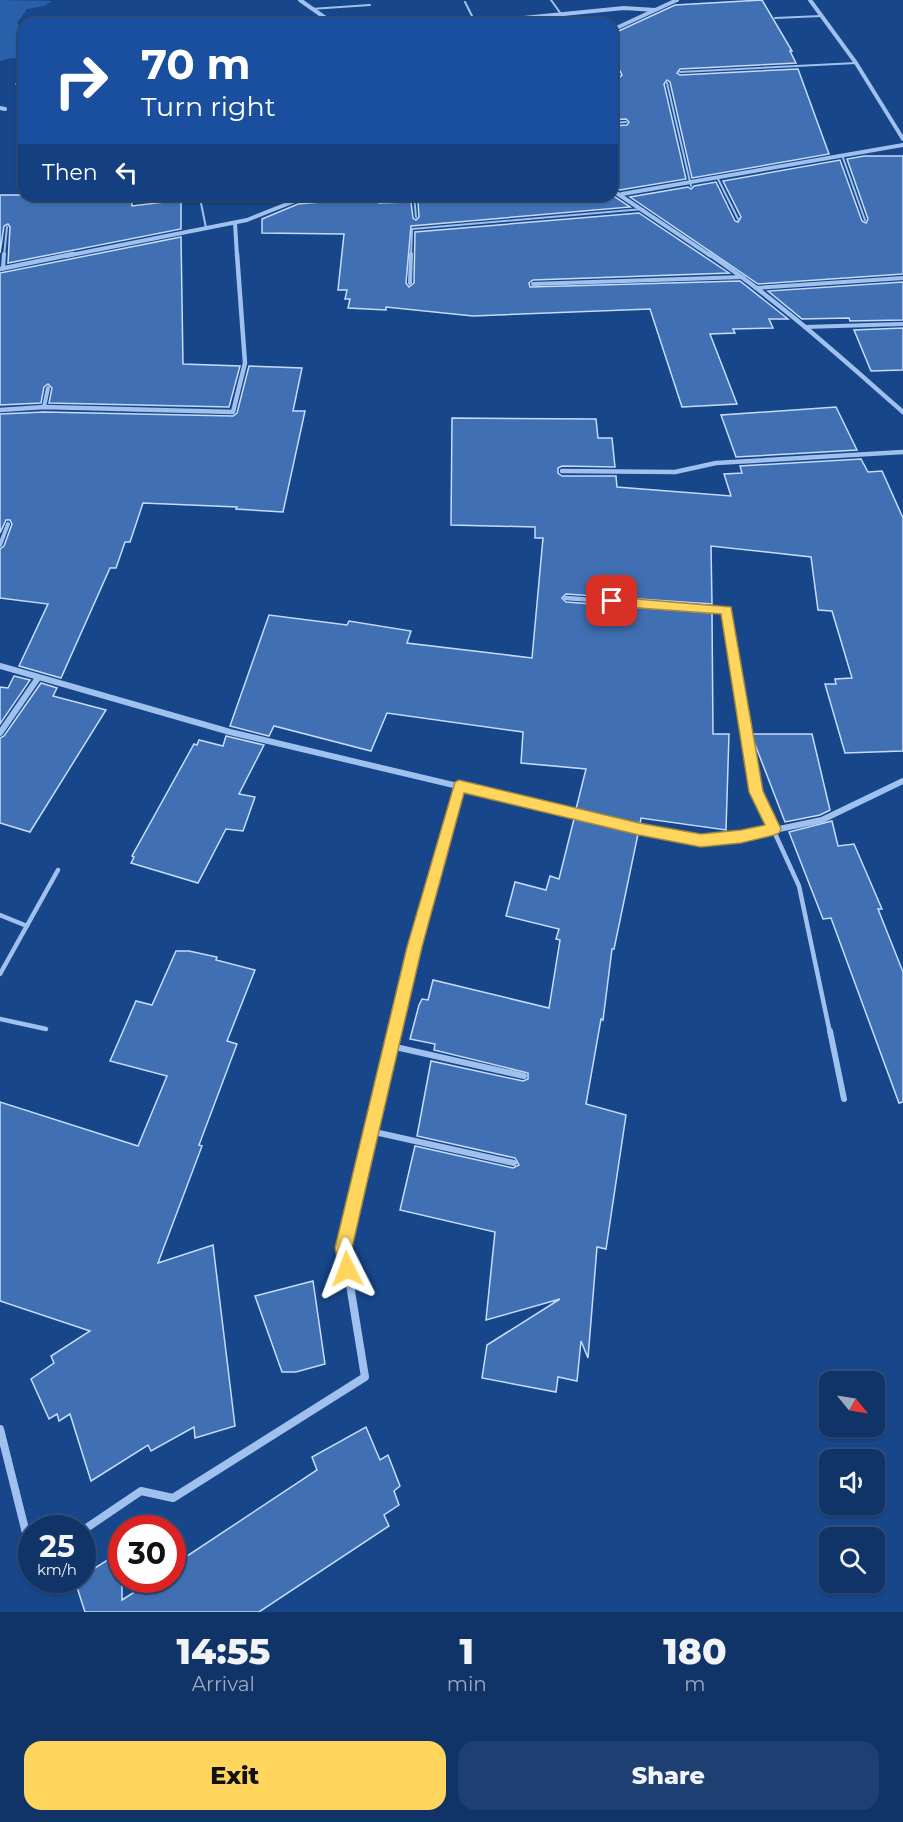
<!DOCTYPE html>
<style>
:root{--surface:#113468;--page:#1e3f71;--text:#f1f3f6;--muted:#9caac0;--line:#304f7c;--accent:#ffd55d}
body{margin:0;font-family:Montserrat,sans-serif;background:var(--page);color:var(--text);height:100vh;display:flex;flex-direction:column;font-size:22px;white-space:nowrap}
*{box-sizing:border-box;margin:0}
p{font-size:20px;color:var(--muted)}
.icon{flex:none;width:33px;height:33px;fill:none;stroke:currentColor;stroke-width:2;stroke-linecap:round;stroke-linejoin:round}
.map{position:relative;height:1612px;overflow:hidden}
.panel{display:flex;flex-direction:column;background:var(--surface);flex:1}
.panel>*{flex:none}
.top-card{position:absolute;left:18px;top:18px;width:600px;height:183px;border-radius:18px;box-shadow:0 2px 4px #0004,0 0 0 2px var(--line);background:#1a4fa0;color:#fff;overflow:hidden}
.needle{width:39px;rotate:120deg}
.fabs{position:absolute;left:819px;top:1371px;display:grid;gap:12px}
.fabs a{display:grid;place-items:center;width:66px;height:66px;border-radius:12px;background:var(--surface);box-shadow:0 2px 4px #0004,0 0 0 2px var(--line);font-size:30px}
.speed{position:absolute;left:18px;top:1515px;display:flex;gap:12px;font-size:30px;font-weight:700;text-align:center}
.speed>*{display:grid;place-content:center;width:78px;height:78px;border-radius:50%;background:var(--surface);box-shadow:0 2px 4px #0004,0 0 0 2px var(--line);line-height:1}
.speed small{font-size:15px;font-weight:400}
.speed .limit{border:9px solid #d22;background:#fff;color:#111}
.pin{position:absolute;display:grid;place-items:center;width:51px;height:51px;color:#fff;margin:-26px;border-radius:12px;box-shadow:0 3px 9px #0006}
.me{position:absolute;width:66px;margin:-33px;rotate:357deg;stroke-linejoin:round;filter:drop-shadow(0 0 4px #0008)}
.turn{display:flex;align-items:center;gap:21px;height:126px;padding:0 24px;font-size:27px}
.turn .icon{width:78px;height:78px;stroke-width:2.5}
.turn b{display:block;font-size:42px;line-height:51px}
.then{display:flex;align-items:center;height:57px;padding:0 24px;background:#0003;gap:12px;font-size:22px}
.eta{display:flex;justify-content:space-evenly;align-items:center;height:102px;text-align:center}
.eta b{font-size:36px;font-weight:800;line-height:42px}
.primary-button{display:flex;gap:12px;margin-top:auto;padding:12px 24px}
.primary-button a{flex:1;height:69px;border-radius:18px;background:var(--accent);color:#111;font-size:24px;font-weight:800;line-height:69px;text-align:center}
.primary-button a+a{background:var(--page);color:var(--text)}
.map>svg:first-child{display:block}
</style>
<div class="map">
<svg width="903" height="1612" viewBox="0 0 903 1612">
<rect width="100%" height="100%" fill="#17468a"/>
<polygon fill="#2a60a9" points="0,0 52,1 44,6 27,9 17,23 24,30 24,60 11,58 0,61"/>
<g fill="#4070b3" stroke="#c6dcfa" stroke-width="1.5">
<polygon points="762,0 792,51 790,51 796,63 680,69 677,73 680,75 798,69 829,154 692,178 670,82 667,80 664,84 686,179 620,190 612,186 612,126 627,125 629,122 626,119 612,120 612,77 620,77 622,75 620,71 612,71 612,34 675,5"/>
<polygon points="864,156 903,156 903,274 758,284 630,197 688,187 691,189 694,186 716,182 735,221 738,222 741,217 723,181 840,160 862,221 866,223 868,219 847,159"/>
<polygon points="0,195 131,195 132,206 181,200 181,229 8,263 10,227 8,224 4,226 0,253"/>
<polygon points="372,195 379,195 379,203 411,202 413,218 416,220 419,217 418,202 469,200 469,195 612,195 630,207 411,226 406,283 409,287 414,283 415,232 639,213 729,273 533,280 529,283 530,287 740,281 788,319 769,319 773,328 733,329 735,333 710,334 737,404 682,407 650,309 473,316 386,307 386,310 348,308 350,299 345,299 347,290 338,290 344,234 262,233 262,219 298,204 346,200 346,197"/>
<polygon points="181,237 183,364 240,366 229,407 49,403 52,388 48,384 44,387 41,403 0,405 0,273"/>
<polygon points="903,282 903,320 850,321 849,318 802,319 768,291"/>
<polygon points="903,328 903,370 871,371 854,330"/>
<polygon points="249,366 302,368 293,411 305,411 283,512 236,509 237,507 143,503 130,542 125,542 116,568 110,568 61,678 19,666 48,604 0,598 0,549 4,546 12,524 10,520 6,520 0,533 0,414 44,412 233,416 237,413"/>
<polygon points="836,407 857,450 736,457 721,415"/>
<polygon points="452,418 596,419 598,438 612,438 615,467 562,466 558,468 558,473 562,476 616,476 617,487 731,496 724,474 742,473 740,466 861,459 868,472 882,471 903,518 903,751 845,753 825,684 836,684 835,679 852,678 832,611 818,610 811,557 711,546 712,604 566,594 562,598 566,602 712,613 713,734 729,734 726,830 641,818 640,824 576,809 586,769 521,763 523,732 387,713 371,751 274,726 269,736 230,726 269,615 347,625 349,621 411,631 407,643 532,658 543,538 535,538 535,527 451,525"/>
<polygon points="14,676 30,680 0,724 0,687 8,688"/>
<polygon points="41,683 57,688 53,696 106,710 30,832 0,823 0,738 4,736"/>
<polygon points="751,734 812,734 830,810 820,815 785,822"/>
<polygon points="226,736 264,745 239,794 255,797 243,831 226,829 198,883 131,863 134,857 132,856 194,744 197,745 199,740 223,746"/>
<polygon points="574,819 638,834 614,949 612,949 603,1020 601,1019 586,1104 626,1115 606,1249 597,1247 588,1358 581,1341 577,1381 558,1377 556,1392 482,1378 487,1345 560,1299 486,1320 495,1232 400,1210 415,1146 513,1168 519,1165 515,1158 417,1136 431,1061 523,1081 528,1079 528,1073 434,1050 435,1044 410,1039 419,1005 422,999 428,1000 433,980 549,1008 560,940 556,939 559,929 506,916 515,882 546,890 550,876 559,879"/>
<polygon points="832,821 838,846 854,844 882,909 878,909 903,972 903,1102 899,1103 831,918 823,919 789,832"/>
<polygon points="176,951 189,951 217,957 216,960 255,970 227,1041 237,1044 199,1145 202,1146 158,1263 213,1245 235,1426 195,1438 194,1427 151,1451 148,1445 91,1481 70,1414 59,1421 57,1414 49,1419 31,1379 54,1363 51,1356 90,1331 0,1301 0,1102 138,1146 167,1076 110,1061 136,1001 152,1005"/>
<polygon points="313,1281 325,1364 296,1372 282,1372 255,1296"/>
<polygon points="366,1427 380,1460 388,1455 400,1486 394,1491 399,1505 384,1515 389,1526 259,1612 85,1612 75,1581 82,1580 82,1576 122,1551 122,1600 153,1580 172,1580 172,1566 317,1470 312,1457"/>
</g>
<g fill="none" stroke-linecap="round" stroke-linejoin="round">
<g stroke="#a0c1ee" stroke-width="2" stroke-dasharray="1.5 2" stroke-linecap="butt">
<polyline points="267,24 285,20"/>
<polyline points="16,85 24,69"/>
</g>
<g stroke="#a0c1ee" stroke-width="2">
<polyline points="551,0 561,14"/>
<polyline points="465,2 475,22"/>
<polyline points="311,9 370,5"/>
<polyline points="775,18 821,16"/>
<polyline points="680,72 856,63"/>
<polyline points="612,74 619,74"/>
<polyline points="667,83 691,186"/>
<polyline points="612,123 626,122"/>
<polyline points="842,155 865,220"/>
<polyline points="718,179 738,219"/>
<polyline points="203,195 201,203 206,228"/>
<polyline points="414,195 416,217"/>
<polyline points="4,256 7,227"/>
<polyline points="411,256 412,229 643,209"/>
</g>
<g stroke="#a0c1ee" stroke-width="4">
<polyline points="3,268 4,254"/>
<polyline points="410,283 411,254"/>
<polyline points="533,284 743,277"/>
<polyline points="756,288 903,278"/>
<polyline points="805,327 903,324"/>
<polyline points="44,407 48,388"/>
<polyline points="0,545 8,524"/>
</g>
<g stroke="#a0c1ee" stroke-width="4.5">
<polyline points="566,598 727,610 756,792 799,886 830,1033"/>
<polyline points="0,915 27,926"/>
<polyline points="0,974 58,870"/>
<polyline points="0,1019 46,1029"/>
</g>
<g stroke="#a0c1ee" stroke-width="6">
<polyline points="830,1031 844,1099"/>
<polyline points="391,1046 524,1076"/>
<polyline points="370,1131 514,1163"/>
</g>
<g stroke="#a0c1ee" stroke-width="4">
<polyline points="300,0 334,24"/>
<polyline points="810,0 856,63 903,139"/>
<polyline points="462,24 624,8 655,10"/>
<polyline points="612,30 677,0"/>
<polyline points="0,108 5,109"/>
<polyline points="612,190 711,256"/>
<polyline points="622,194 903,145"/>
<polyline points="235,223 237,256"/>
<polyline points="66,256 247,220 310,195"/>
</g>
<g stroke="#a0c1ee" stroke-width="4.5">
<path d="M709,254C779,301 840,357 903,412"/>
<polyline points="0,269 73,254"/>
<polyline points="0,410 44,407 233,412 245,363 237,254"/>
<polyline points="562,471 675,472 716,463 903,452"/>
</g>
<g stroke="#a0c1ee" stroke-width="6">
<polyline points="0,666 230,732 639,829 701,841 741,837 822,820 903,781"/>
<polyline points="0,733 38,678"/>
<polyline points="394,1033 414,947 459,786"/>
</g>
<g stroke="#a0c1ee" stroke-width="8">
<polyline points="0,1429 32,1557"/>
<polyline points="82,1531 141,1491 173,1498 365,1377 344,1248 394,1031"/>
</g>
</g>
<polygon fill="#ffd55d" stroke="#a68a3c" stroke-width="1.5" points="612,597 731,607 763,791 781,829 779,833 774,835 741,843 701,847 639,835 464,793 422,947 368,1178 352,1248 356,1269 353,1276 347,1278 341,1276 335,1248 407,947 455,782 459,780 639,823 701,834 741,830 765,825 749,792 721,614 612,606 606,601"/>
</svg>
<div class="fabs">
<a><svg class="needle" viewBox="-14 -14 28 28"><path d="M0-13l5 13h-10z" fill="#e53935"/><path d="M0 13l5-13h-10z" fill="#9caac0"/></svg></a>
<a><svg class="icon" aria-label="sound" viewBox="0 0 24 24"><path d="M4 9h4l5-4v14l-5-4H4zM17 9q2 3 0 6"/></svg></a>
<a><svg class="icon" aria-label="search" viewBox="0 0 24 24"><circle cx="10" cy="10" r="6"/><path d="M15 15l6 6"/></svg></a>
</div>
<div class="speed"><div>25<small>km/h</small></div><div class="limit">30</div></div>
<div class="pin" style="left:612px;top:601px;background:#d93025"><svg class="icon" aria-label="arrive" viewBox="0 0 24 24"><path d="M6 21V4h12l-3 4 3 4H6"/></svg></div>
<svg class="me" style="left:347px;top:1269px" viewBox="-20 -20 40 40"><path d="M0-17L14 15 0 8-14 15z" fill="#ffd55d" stroke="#fff" stroke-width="4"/></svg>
<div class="top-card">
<div class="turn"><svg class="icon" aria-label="right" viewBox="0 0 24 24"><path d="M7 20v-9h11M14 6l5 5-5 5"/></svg><div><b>70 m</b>Turn right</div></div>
<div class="then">Then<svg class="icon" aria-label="left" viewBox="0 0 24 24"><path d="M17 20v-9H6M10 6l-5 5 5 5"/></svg></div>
</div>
</div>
<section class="panel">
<div class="eta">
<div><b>14:55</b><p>Arrival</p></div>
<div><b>1</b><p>min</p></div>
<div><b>180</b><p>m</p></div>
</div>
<div class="primary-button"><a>Exit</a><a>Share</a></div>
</section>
